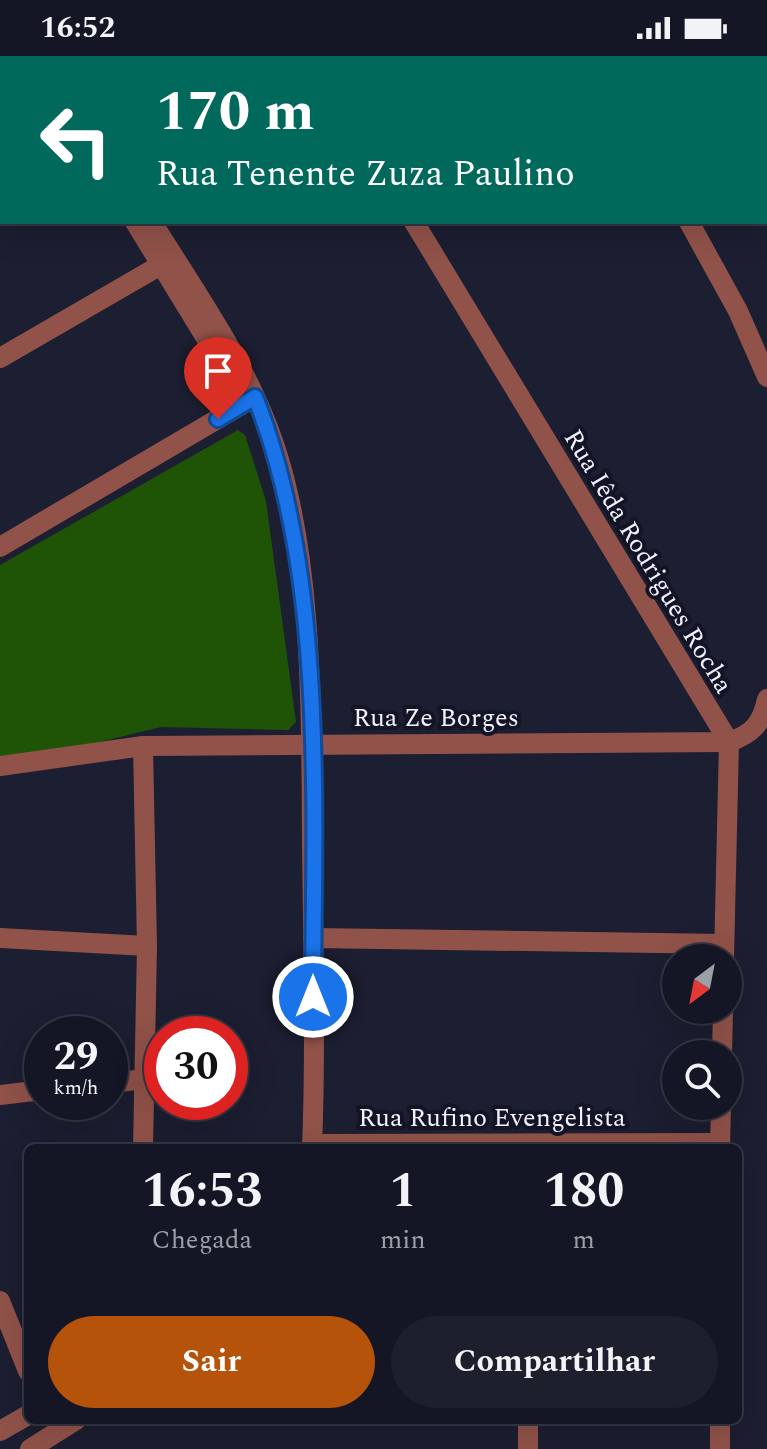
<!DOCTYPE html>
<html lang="pt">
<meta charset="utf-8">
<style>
:root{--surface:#151625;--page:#1e1f2d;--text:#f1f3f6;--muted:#9d9fa7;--line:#343542;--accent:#b45309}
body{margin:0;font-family:Spectral,serif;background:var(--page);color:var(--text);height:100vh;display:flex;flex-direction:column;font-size:30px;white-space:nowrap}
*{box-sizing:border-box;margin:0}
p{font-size:26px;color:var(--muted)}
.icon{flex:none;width:44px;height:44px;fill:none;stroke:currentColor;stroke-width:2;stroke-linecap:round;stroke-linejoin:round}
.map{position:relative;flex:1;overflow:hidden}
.details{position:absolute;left:24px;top:1088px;width:718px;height:280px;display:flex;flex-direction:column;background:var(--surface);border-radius:12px;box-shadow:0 8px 32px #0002,0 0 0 2px var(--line)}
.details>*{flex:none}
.guide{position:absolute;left:0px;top:0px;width:768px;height:168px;box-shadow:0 8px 32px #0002,0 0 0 2px var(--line);background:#00695c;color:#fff;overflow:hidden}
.needle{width:52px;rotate:212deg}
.buttons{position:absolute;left:662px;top:888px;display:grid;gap:16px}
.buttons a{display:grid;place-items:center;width:80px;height:80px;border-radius:50%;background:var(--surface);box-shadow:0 8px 32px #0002,0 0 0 2px var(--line);font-size:40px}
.speed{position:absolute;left:24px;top:960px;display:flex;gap:16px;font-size:40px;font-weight:700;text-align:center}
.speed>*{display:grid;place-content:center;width:104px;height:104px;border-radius:50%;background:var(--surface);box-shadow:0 8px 32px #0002,0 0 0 2px var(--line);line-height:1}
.speed small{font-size:20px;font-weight:400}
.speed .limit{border:12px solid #d22;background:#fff;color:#111}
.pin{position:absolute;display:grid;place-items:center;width:68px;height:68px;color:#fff;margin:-82px -34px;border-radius:50% 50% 50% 0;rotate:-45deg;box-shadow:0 0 8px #0007}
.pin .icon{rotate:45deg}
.me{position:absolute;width:88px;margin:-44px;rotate:0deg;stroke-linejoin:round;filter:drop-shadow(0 0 6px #0008)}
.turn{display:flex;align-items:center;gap:28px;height:168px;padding:0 24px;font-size:36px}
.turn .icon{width:104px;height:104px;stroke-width:2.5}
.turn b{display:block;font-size:56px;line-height:68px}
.eta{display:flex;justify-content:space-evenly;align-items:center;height:136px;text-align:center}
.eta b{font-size:48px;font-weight:700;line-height:56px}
.cta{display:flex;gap:16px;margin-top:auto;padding:16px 24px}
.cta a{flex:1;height:92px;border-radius:48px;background:var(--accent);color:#fff;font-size:32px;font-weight:700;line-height:92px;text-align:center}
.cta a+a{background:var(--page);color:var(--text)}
.status{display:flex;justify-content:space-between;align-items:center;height:56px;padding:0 40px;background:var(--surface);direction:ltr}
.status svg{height:22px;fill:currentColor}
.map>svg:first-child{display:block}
</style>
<div class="status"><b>16:52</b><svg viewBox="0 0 49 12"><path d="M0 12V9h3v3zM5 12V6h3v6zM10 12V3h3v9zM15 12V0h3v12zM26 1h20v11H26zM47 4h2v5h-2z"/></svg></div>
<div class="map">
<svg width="767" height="1393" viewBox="0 0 767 1393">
<rect width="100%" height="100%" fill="#1c1e31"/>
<polygon fill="#1f5406" points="238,374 245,379 266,445 296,666 288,674 161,671 50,698 0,705 0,509"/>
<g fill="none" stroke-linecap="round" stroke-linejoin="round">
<g stroke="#905249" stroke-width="20">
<polyline points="34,0 35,2"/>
<polyline points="51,0 52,2"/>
<polyline points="315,0 316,2"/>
<polyline points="594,0 597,2"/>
<polyline points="457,2 461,0"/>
<polyline points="0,111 2,110"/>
<polyline points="135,166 231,323"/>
<path d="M152,166C196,237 247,308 274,388C314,505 311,660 312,784C313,886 316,990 312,1092"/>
<polyline points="414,166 729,686 724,902"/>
<polyline points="689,166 738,255 767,321"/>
<polyline points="0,302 171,203"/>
<polyline points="0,491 255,341"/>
<polyline points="143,690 147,890 143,1092"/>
<path d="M0,710L143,690L729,686C752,678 762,668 767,643"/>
<polyline points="0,882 147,890"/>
<polyline points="313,882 724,888"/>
<polyline points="722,998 723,954"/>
<polyline points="110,1027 145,1023"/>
<polyline points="0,1039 42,1034"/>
<polyline points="312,1088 720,1087"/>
<polyline points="720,1092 721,1050"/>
<polyline points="0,1245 28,1315"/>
<polyline points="0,1375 28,1359"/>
<polyline points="30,1393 76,1364"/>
<polyline points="528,1393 528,1364"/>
<polyline points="720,1393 720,1364"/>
</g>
</g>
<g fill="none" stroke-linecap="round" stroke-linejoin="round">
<defs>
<path id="route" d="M218,363L255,341C326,518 314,752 313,941"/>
</defs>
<use href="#route" stroke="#114b97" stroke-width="20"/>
<use href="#route" stroke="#1a73e8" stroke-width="14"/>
</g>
<g text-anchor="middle" stroke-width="8" stroke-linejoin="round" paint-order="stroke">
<g font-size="26" fill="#f1f2fd" stroke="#141427">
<text transform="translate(649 505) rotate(59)" y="9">Rua Iêda Rodrigues Rocha</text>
<text x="436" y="670">Rua Ze Borges</text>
<text x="492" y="1070">Rua Rufino Evengelista</text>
</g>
</g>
</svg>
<div class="buttons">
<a><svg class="needle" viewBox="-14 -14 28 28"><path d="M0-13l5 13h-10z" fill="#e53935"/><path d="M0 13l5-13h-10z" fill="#9d9fa7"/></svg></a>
<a><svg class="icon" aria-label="search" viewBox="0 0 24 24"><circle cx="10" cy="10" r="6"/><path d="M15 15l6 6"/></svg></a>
</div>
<div class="speed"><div>29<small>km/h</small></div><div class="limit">30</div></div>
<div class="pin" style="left:218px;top:363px;background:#d93025"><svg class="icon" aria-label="arrive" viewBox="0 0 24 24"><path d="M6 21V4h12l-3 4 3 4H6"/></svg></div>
<svg class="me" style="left:313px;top:941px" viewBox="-20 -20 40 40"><circle r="17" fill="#1a73e8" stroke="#fff" stroke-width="3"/><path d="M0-11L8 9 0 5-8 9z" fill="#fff"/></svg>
<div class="guide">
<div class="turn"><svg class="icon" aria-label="left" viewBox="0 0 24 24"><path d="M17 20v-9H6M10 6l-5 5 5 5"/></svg><div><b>170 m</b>Rua Tenente Zuza Paulino</div></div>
</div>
<section class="details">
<div class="eta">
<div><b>16:53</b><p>Chegada</p></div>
<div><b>1</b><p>min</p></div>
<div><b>180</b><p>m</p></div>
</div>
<div class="cta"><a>Sair</a><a>Compartilhar</a></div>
</section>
</div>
